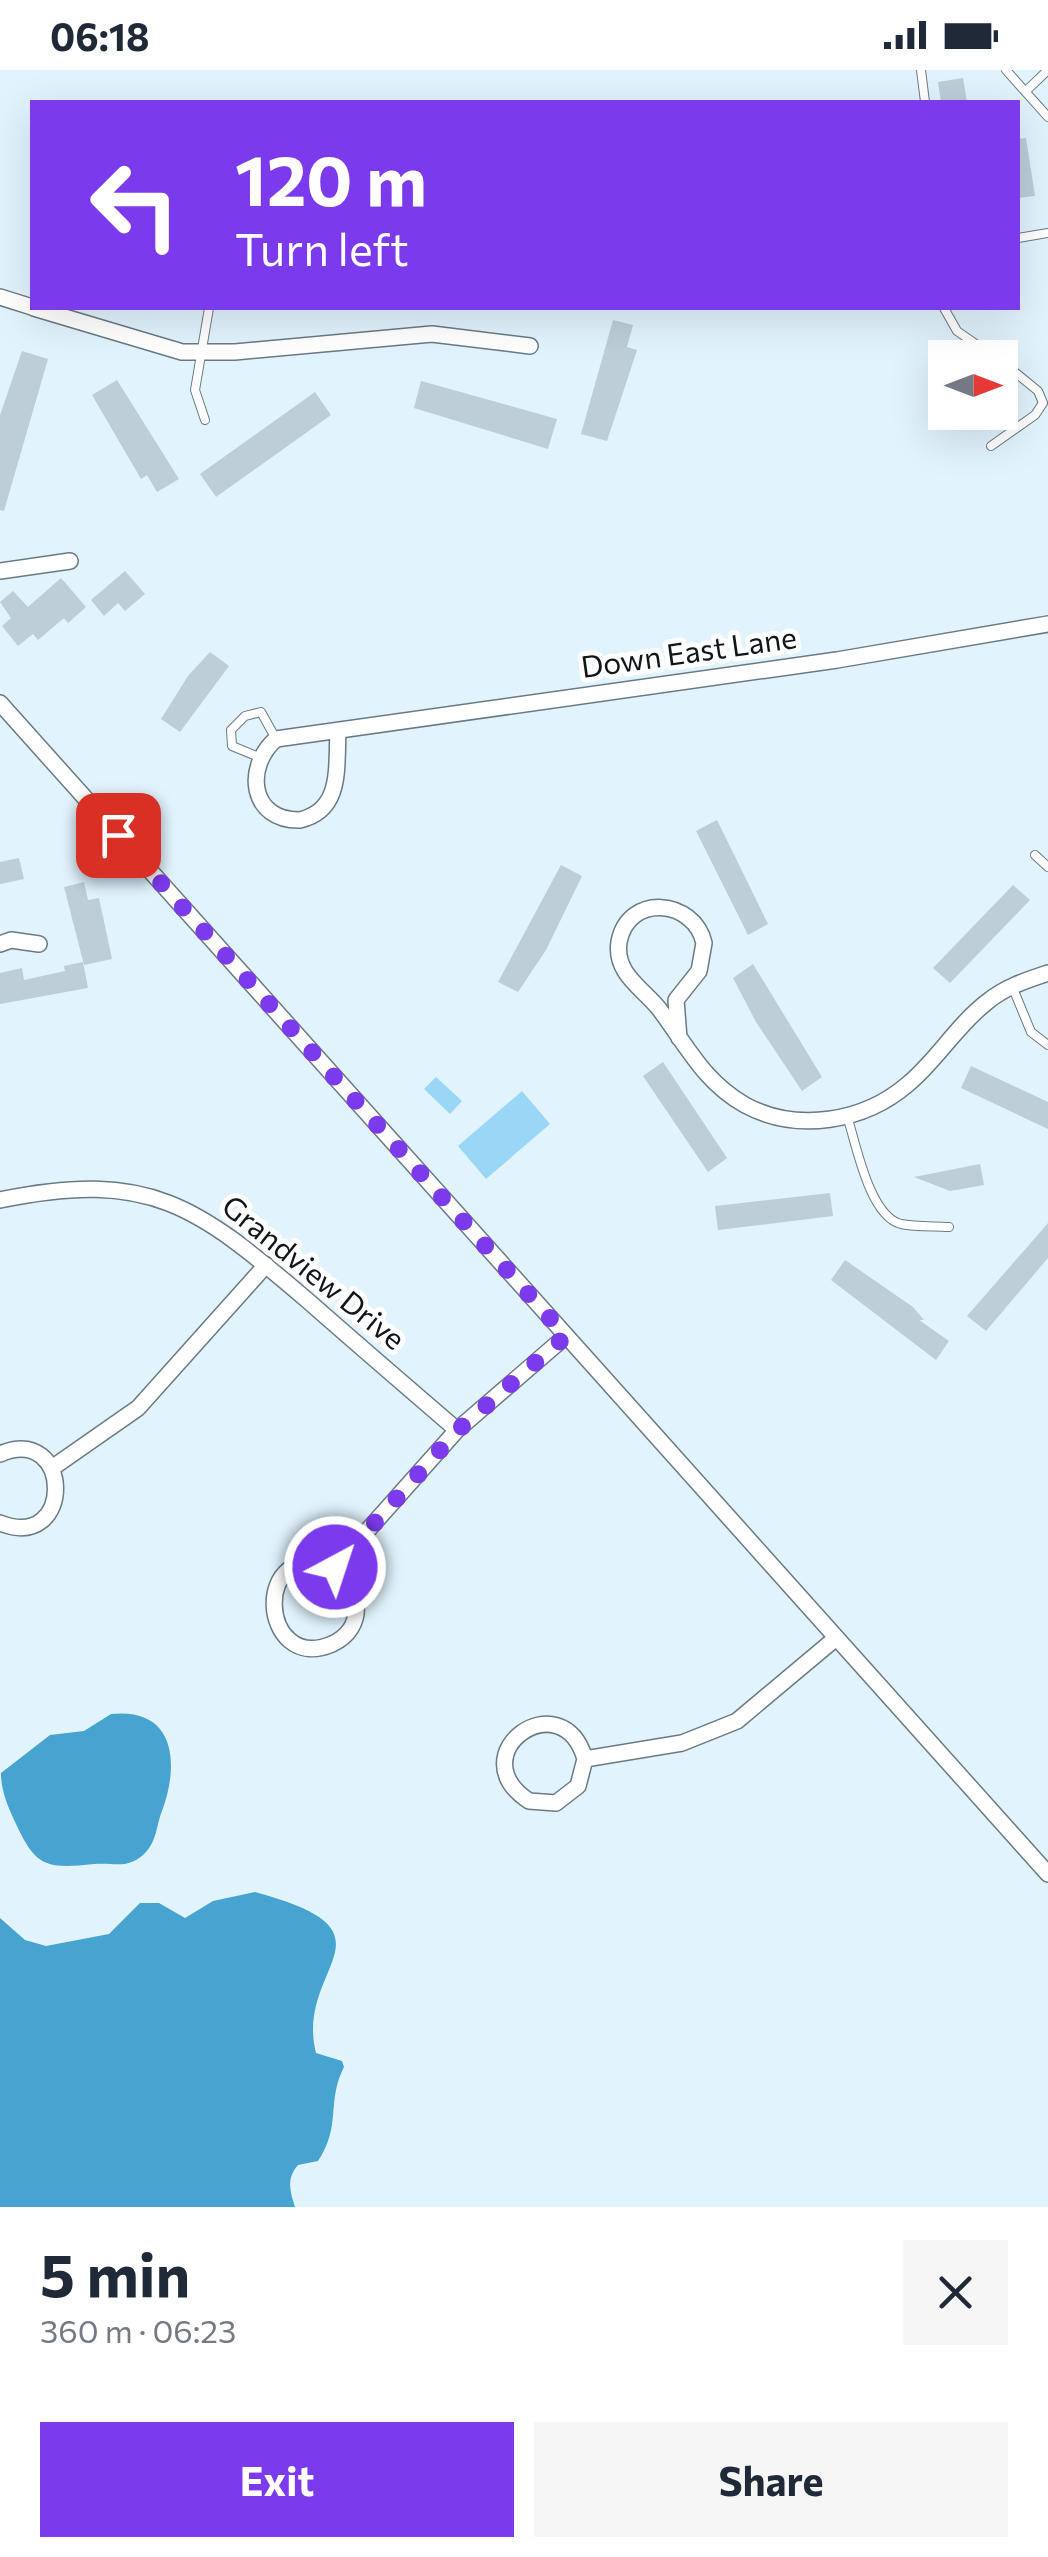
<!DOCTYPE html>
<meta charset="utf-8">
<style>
:root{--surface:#fff;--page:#f6f6f7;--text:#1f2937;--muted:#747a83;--accent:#7c3aed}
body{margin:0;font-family:Commissioner,sans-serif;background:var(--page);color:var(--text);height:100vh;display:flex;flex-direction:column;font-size:38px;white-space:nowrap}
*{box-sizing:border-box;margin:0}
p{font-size:32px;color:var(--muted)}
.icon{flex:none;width:55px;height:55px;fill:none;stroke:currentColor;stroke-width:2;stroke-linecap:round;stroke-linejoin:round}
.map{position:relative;height:2137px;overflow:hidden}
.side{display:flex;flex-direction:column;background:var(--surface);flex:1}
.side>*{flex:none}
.hud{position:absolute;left:30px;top:30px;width:990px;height:210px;border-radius:0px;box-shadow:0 10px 40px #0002;background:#7c3aed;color:#fff;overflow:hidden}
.needle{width:65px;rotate:90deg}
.buttons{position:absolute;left:928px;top:270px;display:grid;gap:20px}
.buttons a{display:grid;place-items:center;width:90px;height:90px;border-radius:0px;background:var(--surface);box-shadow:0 10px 40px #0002;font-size:50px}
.pin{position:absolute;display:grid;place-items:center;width:85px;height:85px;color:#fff;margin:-42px;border-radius:20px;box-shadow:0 5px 15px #0006}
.me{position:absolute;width:110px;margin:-55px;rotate:40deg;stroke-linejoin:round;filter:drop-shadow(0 0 8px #0008)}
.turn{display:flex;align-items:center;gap:35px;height:210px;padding:0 40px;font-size:45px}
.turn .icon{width:130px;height:130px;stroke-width:2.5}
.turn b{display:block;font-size:70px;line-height:85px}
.round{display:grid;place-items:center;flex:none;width:105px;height:105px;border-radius:0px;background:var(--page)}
.headline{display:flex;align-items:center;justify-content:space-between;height:170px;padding:0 40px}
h1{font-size:60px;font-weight:700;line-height:75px}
.primary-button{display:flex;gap:20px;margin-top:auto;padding:20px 40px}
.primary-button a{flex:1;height:115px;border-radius:0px;background:var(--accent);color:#fff;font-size:40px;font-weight:700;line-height:115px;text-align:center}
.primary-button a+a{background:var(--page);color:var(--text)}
.status{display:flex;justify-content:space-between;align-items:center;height:70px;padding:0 50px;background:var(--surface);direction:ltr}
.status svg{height:28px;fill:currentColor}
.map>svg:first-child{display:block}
</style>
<div class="status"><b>06:18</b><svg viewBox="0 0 49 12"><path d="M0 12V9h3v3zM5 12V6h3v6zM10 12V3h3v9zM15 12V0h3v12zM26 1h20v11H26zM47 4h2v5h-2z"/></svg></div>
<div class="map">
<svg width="1048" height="2137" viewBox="0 0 1048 2137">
<rect width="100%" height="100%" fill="#e1f3fd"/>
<g fill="#9ad6f6">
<polygon points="436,1007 462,1031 450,1044 424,1019"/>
<polygon points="522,1021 550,1054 486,1109 458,1076"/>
</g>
<g fill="#47a3cf">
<path d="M111,1644C177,1637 179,1696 162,1741C156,1756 157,1772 144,1784C127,1800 114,1792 94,1794C46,1799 36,1797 16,1754C8,1737 1,1721 1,1703L50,1665L84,1661Z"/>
<path d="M255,1822C407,1863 294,1896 316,1983L342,1991L344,1997C326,2032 342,2055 318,2091L298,2095C286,2109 290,2121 295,2137H0V1848L25,1870L46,1876L109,1864L140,1833H159L185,1848L213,1831Z"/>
</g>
<g fill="#bdced8">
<polygon points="963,8 967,32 941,32 938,12"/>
<polygon points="1026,68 1035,126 1018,128 1018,69"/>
<polygon points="613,250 633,255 627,277 637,280 607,371 581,364"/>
<polygon points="22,281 48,289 4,441 0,440 0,345"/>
<polygon points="117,310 179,409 157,422 147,405 141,409 92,325"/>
<polygon points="421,311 557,349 548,379 414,338"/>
<polygon points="315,322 331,345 216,427 200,404"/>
<polygon points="125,501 145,524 125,541 118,533 104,546 91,530"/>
<polygon points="61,508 86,537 68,553 64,548 38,570 33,564 18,576 2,556 11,548 0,532 13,521 28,537"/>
<polygon points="210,582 229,596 180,662 161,649 188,606"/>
<polygon points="717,750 768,854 748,865 696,761"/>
<polygon points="19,788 24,809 0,814 0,792"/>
<polygon points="561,795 582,806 546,880 518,922 498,912"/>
<polygon points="84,812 88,830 99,828 112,889 84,895 64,817"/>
<polygon points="1013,815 1030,830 950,913 933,898"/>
<polygon points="83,892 88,918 0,934 0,903 22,898 24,910 65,901 64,896"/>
<polygon points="753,894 822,1007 802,1021 756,952 733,908"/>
<polygon points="663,992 727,1088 708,1102 643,1006"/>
<polygon points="971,996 1048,1032 1048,1059 961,1018"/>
<polygon points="980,1094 984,1115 950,1121 914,1107"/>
<polygon points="830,1123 833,1146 718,1160 715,1136"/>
<polygon points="1048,1153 1048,1188 986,1261 967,1246"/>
<polygon points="845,1190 913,1237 924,1250 919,1250 949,1271 936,1290 831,1210"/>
</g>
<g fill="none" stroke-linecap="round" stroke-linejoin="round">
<defs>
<g id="lane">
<polyline points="921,0 925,32"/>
<polyline points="1006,0 1048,47"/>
<polyline points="1027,20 1048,0"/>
<polyline points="1018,168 1048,163"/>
<polyline points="944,238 957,261 996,288"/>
<polyline points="205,350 195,320 209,238"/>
<polyline points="991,376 1035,345 1043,333 1038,321 1000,290"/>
<polyline points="259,687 232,676 231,660 245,646 261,642 276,669"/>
<polyline points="1035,785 1048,797"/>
<polyline points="1012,916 1031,962 1048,975"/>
<path d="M847,1046C856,1073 869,1146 901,1154C916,1157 934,1156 949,1157"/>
</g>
<g id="street">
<polyline points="0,227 32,237"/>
<polyline points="34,238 182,282 235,282 432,264 530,276"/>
<polyline points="0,501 70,491"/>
<polyline points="0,633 1048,1804"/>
<path d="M338,663C336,699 342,740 300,750C250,751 244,697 276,669L837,590L1048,554"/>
<polyline points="0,874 11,870 39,874"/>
<path d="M679,968L676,930L699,901L704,873C694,829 628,823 619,872C614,904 644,919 660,940C687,976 704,1012 745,1035C797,1063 864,1052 908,1014C937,990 957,955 987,932C1005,917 1027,910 1048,903"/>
<path d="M0,1130C150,1099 197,1136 307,1230C357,1274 407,1317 457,1360"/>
<path d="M0,1384C73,1353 75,1483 0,1453"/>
<polyline points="52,1398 138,1338 266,1195"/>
<path d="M335,1497C361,1517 367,1558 332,1574C260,1605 249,1466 335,1497L457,1360L566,1266"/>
<path d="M585,1689L578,1716L556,1733L529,1731C458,1684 562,1610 585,1689L682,1673L737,1651L836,1568"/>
</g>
</defs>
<use href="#lane" stroke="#6a7a83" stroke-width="10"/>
<use href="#street" stroke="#6a7a83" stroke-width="18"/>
<use href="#lane" stroke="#fff" stroke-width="8"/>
<use href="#street" stroke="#fff" stroke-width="15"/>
</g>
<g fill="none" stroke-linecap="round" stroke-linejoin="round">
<polyline stroke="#7c3aed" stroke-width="18" stroke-dasharray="0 32.4" points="118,765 566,1266 458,1360 335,1497"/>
</g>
<g text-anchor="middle" stroke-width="10" stroke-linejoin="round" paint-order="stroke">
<g font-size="30" fill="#10161a" stroke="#fff">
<text transform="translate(689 583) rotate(-8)" y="10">Down East Lane</text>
<text transform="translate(313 1203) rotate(39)" y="10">Grandview Drive</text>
</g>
</g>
</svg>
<div class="buttons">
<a><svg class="needle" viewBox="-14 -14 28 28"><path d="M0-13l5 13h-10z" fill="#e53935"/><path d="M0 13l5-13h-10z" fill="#747a83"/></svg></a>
</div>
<div class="pin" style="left:118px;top:765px;background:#d93025"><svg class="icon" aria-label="arrive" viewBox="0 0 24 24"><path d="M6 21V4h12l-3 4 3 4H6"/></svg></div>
<svg class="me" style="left:335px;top:1497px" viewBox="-20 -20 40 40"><circle r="17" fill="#7c3aed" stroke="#fff" stroke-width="3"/><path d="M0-11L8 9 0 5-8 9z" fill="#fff"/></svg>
<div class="hud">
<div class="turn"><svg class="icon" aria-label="left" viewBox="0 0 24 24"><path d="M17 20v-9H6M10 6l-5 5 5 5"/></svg><div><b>120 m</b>Turn left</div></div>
</div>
</div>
<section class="side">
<div class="headline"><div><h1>5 min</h1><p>360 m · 06:23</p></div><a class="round"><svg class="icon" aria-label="close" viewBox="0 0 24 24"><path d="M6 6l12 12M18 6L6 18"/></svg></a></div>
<div class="primary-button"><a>Exit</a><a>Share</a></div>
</section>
